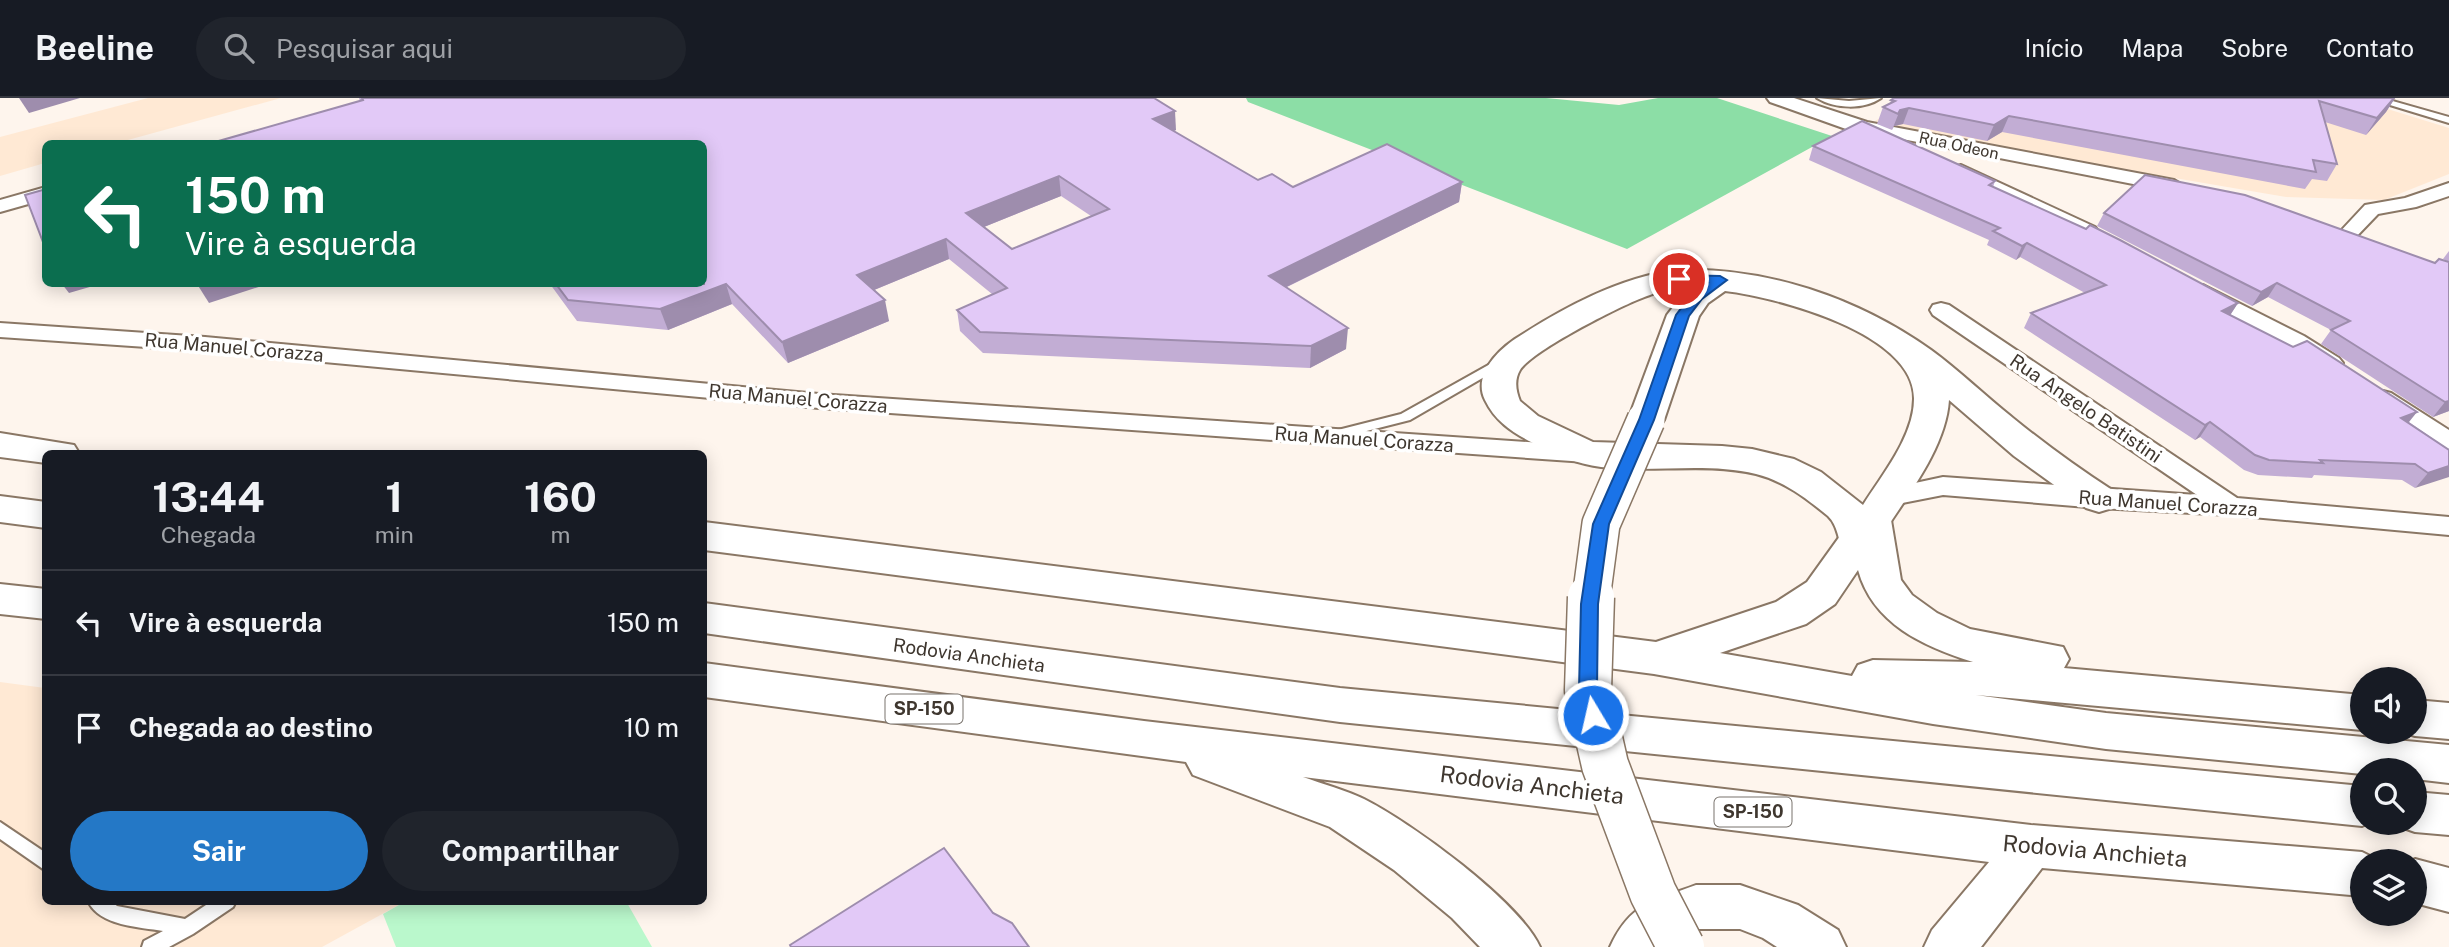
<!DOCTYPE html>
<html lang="pt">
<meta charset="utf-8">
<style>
:root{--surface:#171b24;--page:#20242c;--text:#f1f3f6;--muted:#9ea1a6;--line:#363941;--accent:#2478c6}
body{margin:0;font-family:"Public Sans",sans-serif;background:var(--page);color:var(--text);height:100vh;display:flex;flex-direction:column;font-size:26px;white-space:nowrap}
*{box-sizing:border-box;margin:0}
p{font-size:23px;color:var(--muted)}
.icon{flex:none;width:38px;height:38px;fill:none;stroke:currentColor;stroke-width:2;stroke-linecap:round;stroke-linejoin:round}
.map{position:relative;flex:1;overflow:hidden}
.drawer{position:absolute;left:42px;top:352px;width:665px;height:455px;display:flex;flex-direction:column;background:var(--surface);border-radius:10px;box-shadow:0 4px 18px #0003}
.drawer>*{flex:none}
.hud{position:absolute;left:42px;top:42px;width:665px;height:147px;border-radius:10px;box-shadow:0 4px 18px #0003;background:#0b6e4f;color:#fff;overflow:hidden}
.buttons{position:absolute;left:2350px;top:569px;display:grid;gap:14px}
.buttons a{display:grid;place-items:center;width:77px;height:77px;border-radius:50%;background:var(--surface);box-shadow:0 4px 18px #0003;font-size:35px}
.pin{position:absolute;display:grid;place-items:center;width:60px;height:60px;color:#fff;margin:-30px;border:4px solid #fff;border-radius:50%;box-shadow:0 2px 7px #0007}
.me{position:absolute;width:77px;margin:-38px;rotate:351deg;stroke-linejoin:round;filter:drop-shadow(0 0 5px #0008)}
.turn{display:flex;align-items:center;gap:24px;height:147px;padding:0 28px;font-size:32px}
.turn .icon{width:91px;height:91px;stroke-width:2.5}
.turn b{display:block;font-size:49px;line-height:60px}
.eta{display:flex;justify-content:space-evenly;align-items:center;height:119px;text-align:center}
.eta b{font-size:42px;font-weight:700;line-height:49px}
.primary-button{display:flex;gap:14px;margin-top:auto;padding:14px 28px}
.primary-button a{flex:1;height:80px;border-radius:42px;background:var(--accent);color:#fff;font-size:28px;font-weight:700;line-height:80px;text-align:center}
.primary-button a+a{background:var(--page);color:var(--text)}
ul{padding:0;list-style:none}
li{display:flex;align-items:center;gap:21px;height:105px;padding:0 28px;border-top:2px solid var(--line)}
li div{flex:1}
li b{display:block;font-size:26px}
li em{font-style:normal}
header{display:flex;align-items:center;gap:42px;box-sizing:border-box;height:98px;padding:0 35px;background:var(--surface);border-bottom:2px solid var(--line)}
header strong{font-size:33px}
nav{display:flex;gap:38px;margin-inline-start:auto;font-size:24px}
.search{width:490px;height:63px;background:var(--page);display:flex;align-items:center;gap:18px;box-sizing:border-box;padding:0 24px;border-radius:38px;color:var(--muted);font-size:26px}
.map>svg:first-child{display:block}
</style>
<header>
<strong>Beeline</strong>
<div class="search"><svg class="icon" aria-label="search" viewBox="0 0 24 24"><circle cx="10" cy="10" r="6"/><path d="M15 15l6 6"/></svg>Pesquisar aqui</div>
<nav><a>Início</a><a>Mapa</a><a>Sobre</a><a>Contato</a></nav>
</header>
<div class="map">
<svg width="2449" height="849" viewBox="0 0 2449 849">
<rect width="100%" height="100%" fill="#fef5ed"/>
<g fill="#ffe9d4">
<polygon points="148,0 281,0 117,45 46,46 45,65 0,78 0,39"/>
<polygon points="1913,0 2352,0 2449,30 2449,76 2384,102 2286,99 1911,35 1875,23"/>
<polygon points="0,584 45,590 46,803 406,803 322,849 0,849"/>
</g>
<polygon fill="#baf8cc" points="406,803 626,803 652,849 396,849 383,816"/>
<polygon fill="#8cdea6" points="1246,0 1546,0 1619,7 1658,0 1717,0 1832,38 1627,151 1248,4"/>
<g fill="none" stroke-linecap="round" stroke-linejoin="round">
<defs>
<g id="lane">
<path d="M1817,0L1849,3L1881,0C1864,12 1835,11 1817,0Z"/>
<polygon points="2367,0 2382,0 2449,19 2449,25"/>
<polygon points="1501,260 1505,261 1507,264 1505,267 1410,322 1335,341 1328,337 1330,334 1401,316"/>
<polygon points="0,724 46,755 46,773 0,741"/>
<path d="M88,803H111L117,808L185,821L212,803H236L233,809L193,836L169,849H142L144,843L163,833C140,829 99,828 88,803Z"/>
</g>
<g id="street">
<polygon points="1767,0 1794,0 1867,24 2174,82 2184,88 2174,94 1897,40 1895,44 1888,46 1770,4"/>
<polygon points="1961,67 2095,129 2098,133 2095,137 2081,137 1954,77 1951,73 1954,69"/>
<polygon points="2449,85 2449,98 2416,109 2378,116 2354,141 2340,141 2337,137 2365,107 2405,100"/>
<polygon points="46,89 46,101 0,114 0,102"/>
<polygon points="2203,187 2304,238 2339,260 2343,265 2339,270 2323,270 2195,198 2192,193 2195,188"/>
<polygon points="1941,205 1949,207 2237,400 2449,419 2449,437 2230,417 2099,410 1943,397 1887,408 1878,405 1874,399 1878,393 1943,379 2197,397 1933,217 1930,212 1933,207"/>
<polygon points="0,225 205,239 819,296 1586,348 1595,350 1598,356 1595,362 1586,364 819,310 205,253 0,239"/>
<polygon points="2383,293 2391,295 2449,332 2449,351 2440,349 2375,305 2371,300 2375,295"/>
</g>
<path id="primary" d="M1675,172C1765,168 1858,200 1931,252C1960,273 1985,298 2013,320C2045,346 2078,370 2112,392L2118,401L2112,410L2099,414L2086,410L2014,358L1949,302C1946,348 1910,394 1886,431L1875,434L1878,444L1872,454L1858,458L1844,454C1838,443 1838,427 1828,418C1806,400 1784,383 1756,376C1706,364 1652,375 1601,369C1577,366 1553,356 1531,344C1512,334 1495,323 1485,302C1473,278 1496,254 1515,241C1563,210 1618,180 1675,172ZM1687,191L1667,217L1628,322L1633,330L1646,333L1659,330L1664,322L1699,218L1708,205L1725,193C1776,199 1915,235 1914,301C1914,338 1882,377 1863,407L1821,374L1794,361L1752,351L1722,348L1593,344L1538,318L1520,303C1516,293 1514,282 1520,272C1533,252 1625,205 1650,197C1662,192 1674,191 1687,191Z"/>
<g id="highway">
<polygon points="0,335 74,347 79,355 46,355 46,365 0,359"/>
<polygon points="0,398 46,404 46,430 0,424"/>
<path d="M1872,409L1886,413L1891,422L1901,482L1912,497L1937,515L1970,531L2063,549L2069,561L2064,570L2362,597V632L1976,597L2106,615L2449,647V685L2415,681V672H2362V676L2106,651L1933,626L1654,576L704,452V424L1656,544L1776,504L1807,484L1858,413ZM1858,472C1873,526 1923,548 1973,564L1873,562L1858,567L1852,578L1720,555L1806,526L1835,506Z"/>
<polygon points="0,486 46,491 46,521 0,516"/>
<polygon points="704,505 1340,590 2362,688 2362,724 2371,724 2362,728 1340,624 704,535"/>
<path d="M704,565L1144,623L2031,727L2362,754L2380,763H2362V798L2042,770L1981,849H1924L1932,832L1989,764L1303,679C1323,686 1345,692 1364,701C1410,724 1519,803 1540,849H1480L1452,820L1394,772L1330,729L1193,677L1186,664L704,599Z"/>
<polygon points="2415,602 2449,605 2449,641 2415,638 2402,634 2415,634"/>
<polygon points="2415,694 2449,697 2449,737 2415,734 2398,728 2397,724 2415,724"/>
<polygon points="2415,761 2449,770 2449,814 2415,805 2415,763 2410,763"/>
<path d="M1696,787H1740L1798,807L1838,832L1846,849H1777L1763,840L1740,831H1699L1668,845L1665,849H1610C1630,805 1653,803 1696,787Z"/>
</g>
</defs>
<use href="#lane" stroke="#8a7765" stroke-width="4"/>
<use href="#street" stroke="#8a7765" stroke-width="4"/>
<use href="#primary" stroke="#8a7765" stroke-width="4"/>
<use href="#highway" stroke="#8a7765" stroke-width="4"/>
<use href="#lane" fill="#fff" fill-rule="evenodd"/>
<use href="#street" fill="#fff" fill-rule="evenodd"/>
<use href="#primary" fill="#fff" fill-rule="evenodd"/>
<use href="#highway" fill="#fff" fill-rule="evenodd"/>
<defs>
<polyline id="primary-bridge-far1" points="1591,501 1601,426 1646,322"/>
<polyline id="primary-bridge" points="1591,499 1588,592 1605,667 1653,795 1681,849"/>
</defs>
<use href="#primary-bridge-far1" stroke="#8a7765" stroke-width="40" stroke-linecap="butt"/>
<use href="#primary-bridge" stroke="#8a7765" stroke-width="49" stroke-linecap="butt"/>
<use href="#primary-bridge-far1" stroke="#fff" stroke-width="37"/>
<use href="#primary-bridge" stroke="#fff" stroke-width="46"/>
</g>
<g fill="#c2add4" fill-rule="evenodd">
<path d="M359,0H1154L1176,32L1174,33L1258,82L1293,89L1462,84L1459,104L1287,189L1346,251L1310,270L983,255L960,233L957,212L992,196L949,161L874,192L889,223L788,265L732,206L668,232L577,223L550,186H704L360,3ZM1061,98L1091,118L1012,151L984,129Z"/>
<polygon points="2395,0 2386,14 2366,37 2325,24 2337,66 2327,83 2312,81 2305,91 2002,34 1987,43 1903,26 1894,28 1892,32 1877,26 1883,9 1890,6 1891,2"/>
<polygon points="1813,48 1995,83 1993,89 2238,205 2230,217 2409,324 2449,352 2415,390 2402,382 2314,377 2312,380 2258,377 2244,372 2200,339 2195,342 2024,230 2031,215 2085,195 2020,159 2016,162 1987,147 1989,142 1809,62"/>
<polygon points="2104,115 2435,165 2449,164 2449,313 2433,319 2321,246 2331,232 2268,199 2252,208 2097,128"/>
<polygon points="2449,153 2449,164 2443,161"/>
</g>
<g fill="#9e8dad">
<polygon points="19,0 80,0 29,15"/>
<polygon points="2395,0 2386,14 2366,37 2377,20"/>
<polygon points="1909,10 1903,26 1894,28 1892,32 1900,12"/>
<polygon points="1175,13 1176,32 1154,41 1153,21"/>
<polygon points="2009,18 2002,34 1987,43 1994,27"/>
<polygon points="1059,78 1061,98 969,135 966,115"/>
<polygon points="1462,84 1459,104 1268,198 1269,178"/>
<polygon points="946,141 949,161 862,197 857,177"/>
<polygon points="2027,145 2020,159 2016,162 2022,148"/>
<polygon points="2277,185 2268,199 2252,208 2261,194"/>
<polygon points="62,186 100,186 69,195"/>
<polygon points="197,186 268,186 209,205"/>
<polygon points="726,186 732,206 668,232 660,211"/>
<polygon points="885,202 889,223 788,265 782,244"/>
<polygon points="2238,205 2229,219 2222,213"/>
<polygon points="1348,230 1346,251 1310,270 1311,248"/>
<polygon points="2449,303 2449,313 2433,319 2445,304"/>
<polygon points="2417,314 2405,329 2401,320"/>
<polygon points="2210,324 2200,339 2195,342 2205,327"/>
<polygon points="2449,368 2449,379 2415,390 2428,375"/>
</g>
<g fill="#e2c9f7" stroke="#9e8dad" stroke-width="2" fill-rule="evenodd">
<path d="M362,0H1154L1175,13L1153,21L1258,82L1272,76L1293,89L1387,46L1462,84L1269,178L1348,230L1311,248L980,234L957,212L1007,190L946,141L857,177L885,202L782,244L726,186L660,211L568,202L556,186H704V46H208L363,2ZM1059,78L1109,111L1012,151L966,115Z"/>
<polygon points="1894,0 2394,0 2377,20 2319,3 2337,66 2313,62 2316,74 2009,18 1994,27 1909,10 1900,12 1898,16 1883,9 1895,3 1891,2"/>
<polygon points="1862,23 1995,83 1989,87 2086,131 2090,127 2120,142 2238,205 2222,213 2293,249 2307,243 2417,314 2401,320 2449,352 2449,368 2428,375 2415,366 2320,362 2323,365 2269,362 2255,357 2210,324 2205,327 2031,215 2106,187 2027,145 2022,148 1993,133 2000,130 1813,48"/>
<polygon points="2145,77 2245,97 2435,165 2439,161 2449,164 2449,303 2445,304 2331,232 2350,223 2277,185 2261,194 2104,115"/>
<polygon points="46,91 46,152 25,97"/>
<polygon points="944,750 993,815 1012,825 1029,849 791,849 790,847"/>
</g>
<polygon fill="#1a73e8" stroke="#114b97" stroke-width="2" points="1679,177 1720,178 1727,182 1702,201 1689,218 1654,322 1609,426 1598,506 1597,592 1603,617 1600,622 1593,624 1587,622 1579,592 1581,506 1593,426 1639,322 1676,217 1692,196 1707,185 1675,184 1673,181"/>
<g text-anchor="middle" stroke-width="7" stroke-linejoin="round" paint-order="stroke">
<g font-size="16" fill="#3f372f" stroke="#fff">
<text transform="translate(1959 47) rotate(12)" y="6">Rua Odeon</text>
</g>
<g fill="#fff" stroke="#79736d" stroke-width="2">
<rect x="885.5" y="596.5" width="77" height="29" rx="5"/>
<rect x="1714.5" y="699.5" width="77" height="29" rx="5"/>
</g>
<g font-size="18" font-weight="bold" fill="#3f372f">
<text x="924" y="617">SP-150</text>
<text x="1753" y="720">SP-150</text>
</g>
<g font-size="19" fill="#3f372f" stroke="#fff">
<text transform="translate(234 249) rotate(5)" y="7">Rua Manuel Corazza</text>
<text transform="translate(798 300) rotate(5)" y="7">Rua Manuel Corazza</text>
<text transform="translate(2086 310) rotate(34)" y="7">Rua Angelo Batistini</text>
<text transform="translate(1364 341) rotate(4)" y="7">Rua Manuel Corazza</text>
<text transform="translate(2168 405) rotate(4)" y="7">Rua Manuel Corazza</text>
<text transform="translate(969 557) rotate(8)" y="7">Rodovia Anchieta</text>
</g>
<g font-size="23" fill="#3f372f" stroke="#fff">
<text transform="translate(1532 687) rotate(7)" y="8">Rodovia Anchieta</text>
<text transform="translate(2095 753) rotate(5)" y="8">Rodovia Anchieta</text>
</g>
</g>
</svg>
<div class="buttons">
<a><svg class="icon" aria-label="sound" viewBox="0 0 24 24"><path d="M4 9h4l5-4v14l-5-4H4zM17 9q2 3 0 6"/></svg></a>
<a><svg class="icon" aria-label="search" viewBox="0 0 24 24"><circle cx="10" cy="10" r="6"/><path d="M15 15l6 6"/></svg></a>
<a><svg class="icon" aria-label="layers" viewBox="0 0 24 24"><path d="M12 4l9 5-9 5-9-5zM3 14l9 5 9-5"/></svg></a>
</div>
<div class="pin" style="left:1679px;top:181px;background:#d93025"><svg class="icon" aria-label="arrive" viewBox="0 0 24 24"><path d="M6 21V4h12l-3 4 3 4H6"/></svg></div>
<svg class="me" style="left:1593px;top:617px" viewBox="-20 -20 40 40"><circle r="17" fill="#1a73e8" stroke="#fff" stroke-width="3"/><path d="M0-11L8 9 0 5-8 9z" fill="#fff"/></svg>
<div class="hud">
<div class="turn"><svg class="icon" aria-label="left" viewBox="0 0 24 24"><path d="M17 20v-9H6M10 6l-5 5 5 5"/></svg><div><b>150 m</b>Vire à esquerda</div></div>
</div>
<section class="drawer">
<div class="eta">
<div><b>13:44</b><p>Chegada</p></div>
<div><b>1</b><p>min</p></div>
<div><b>160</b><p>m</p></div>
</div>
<ul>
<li><svg class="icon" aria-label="left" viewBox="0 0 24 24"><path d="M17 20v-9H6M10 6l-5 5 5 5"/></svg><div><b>Vire à esquerda</b></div><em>150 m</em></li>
<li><svg class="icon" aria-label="arrive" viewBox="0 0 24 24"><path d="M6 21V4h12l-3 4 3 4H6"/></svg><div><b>Chegada ao destino</b></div><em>10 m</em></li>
</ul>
<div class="primary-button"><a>Sair</a><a>Compartilhar</a></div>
</section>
</div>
